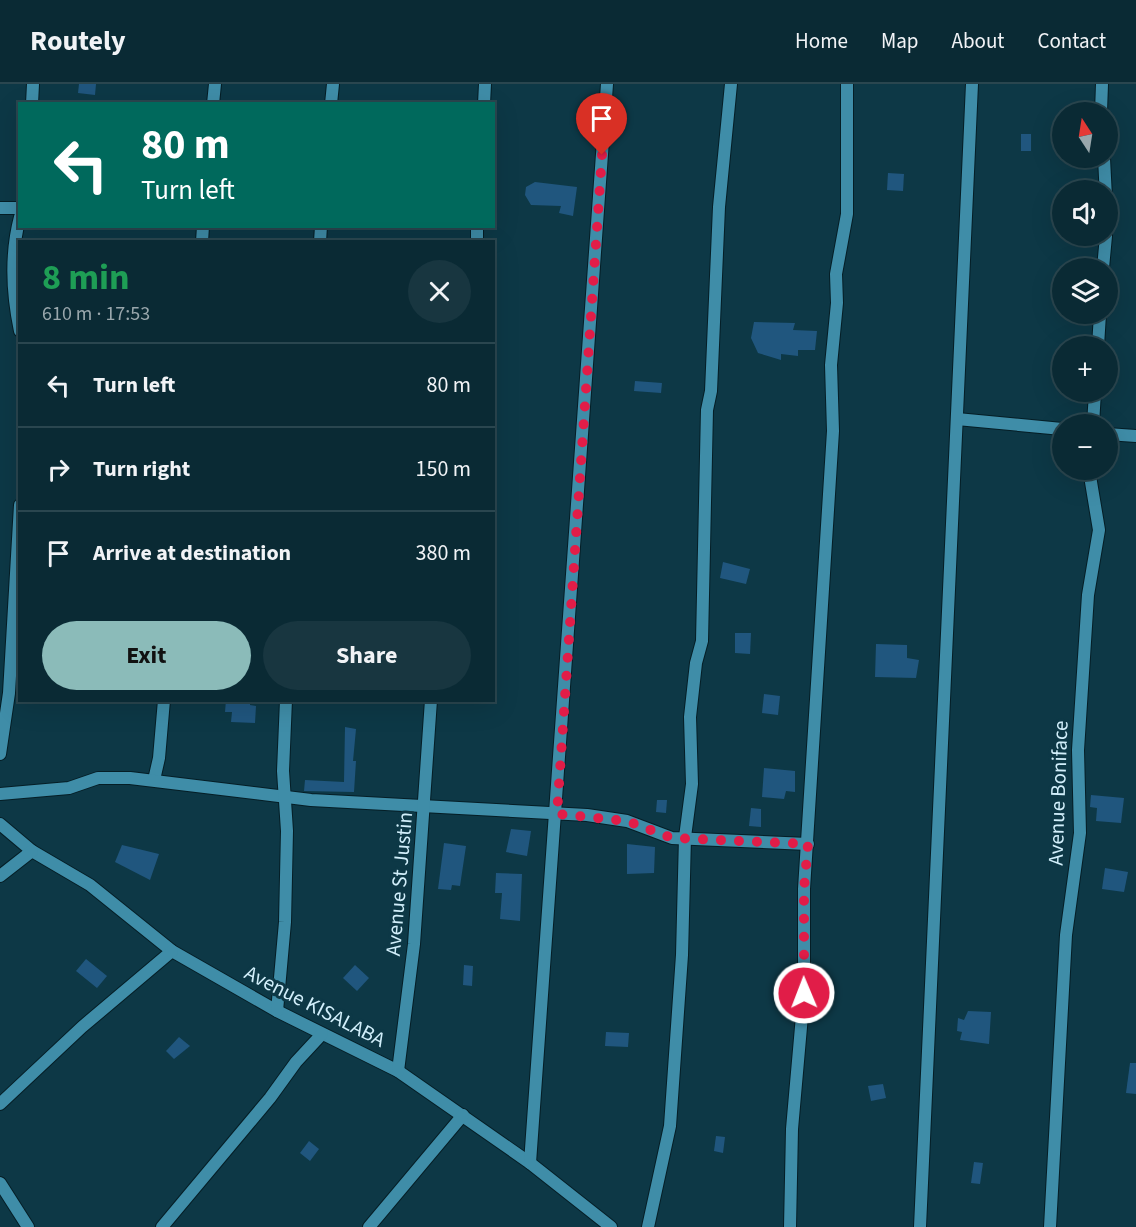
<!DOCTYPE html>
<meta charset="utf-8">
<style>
:root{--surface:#0a2a34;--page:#183640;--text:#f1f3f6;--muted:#99a7ac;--line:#2a464f;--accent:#8bbbb9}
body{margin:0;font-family:"Source Sans 3",sans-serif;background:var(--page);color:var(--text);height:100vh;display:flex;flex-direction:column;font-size:22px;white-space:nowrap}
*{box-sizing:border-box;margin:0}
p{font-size:20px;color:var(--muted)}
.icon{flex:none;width:33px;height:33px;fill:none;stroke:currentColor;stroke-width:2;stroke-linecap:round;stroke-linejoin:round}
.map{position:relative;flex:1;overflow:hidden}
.panel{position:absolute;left:18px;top:156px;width:477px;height:462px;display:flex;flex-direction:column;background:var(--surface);border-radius:0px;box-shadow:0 6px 24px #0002,0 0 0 2px var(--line)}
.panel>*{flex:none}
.banner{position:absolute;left:18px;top:18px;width:477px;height:126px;border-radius:0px;box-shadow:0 6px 24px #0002,0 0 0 2px var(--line);background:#00695c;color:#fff;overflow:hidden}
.needle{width:39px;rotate:348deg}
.tools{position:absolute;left:1052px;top:18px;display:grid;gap:12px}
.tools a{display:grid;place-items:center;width:66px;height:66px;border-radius:50%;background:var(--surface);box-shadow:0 6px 24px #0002,0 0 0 2px var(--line);font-size:30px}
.pin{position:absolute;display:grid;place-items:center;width:51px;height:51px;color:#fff;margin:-62px -26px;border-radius:50% 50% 50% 0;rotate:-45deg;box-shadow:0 0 6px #0007}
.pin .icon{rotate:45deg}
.me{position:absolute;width:66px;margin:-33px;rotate:359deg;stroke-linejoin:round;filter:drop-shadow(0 0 4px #0008)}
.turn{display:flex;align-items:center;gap:21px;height:126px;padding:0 24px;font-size:27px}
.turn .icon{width:78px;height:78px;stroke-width:2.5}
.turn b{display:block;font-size:42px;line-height:51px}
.round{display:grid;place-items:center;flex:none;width:63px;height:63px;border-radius:32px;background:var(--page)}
.overview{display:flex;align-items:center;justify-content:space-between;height:102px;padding:0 24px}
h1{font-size:36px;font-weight:700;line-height:45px;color:#1e9e55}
.primary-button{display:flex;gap:12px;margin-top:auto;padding:12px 24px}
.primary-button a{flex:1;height:69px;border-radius:36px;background:var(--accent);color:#111;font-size:24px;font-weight:700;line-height:69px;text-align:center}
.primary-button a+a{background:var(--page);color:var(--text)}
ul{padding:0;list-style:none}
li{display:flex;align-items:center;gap:18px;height:84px;padding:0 24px;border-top:2px solid var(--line)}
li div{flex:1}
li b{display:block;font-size:22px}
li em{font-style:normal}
header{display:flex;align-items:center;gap:36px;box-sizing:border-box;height:84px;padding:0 30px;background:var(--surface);border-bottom:2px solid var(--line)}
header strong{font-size:28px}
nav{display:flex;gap:33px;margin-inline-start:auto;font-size:21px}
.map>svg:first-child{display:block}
</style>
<header>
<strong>Routely</strong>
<nav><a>Home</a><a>Map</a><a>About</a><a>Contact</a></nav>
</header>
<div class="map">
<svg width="1136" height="1143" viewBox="0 0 1136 1143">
<rect width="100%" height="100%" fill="#0d3846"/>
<g fill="#20567e">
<polygon points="79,0 96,0 95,11 78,9"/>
<rect x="1021" y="50" width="10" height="17"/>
<polygon points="888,89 904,90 903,107 887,106"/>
<polygon points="535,98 577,103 573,132 559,129 561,122 531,121 525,111 526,103"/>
<polygon points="754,238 795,239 793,246 817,247 815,266 798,266 798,272 781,270 781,276 758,269 751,254"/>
<polygon points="635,297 662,299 661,309 634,307"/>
<polygon points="723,478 750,485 746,500 720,494"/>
<polygon points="735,549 751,549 750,570 735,569"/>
<polygon points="876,560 907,561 907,574 919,576 916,594 875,593"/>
<polygon points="764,610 780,612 778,631 762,629"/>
<polygon points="226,616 250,616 250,621 256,622 255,639 231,638 232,628 225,628"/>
<polygon points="345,643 356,645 353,677 356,677 354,708 304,707 305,696 344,698"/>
<polygon points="764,684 795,687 795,708 786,707 784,715 762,713"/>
<polygon points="1091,711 1124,714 1121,739 1096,737 1097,724 1090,723"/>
<polygon points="657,716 667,716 666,729 656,728"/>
<polygon points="751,724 761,725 761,743 749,742"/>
<polygon points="511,745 531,747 527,772 506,768"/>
<polygon points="444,759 466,762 460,802 452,801 451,806 438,805"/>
<polygon points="627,760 655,763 654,789 627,790"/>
<polygon points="122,761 159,770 150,796 115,778"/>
<polygon points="1105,784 1128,788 1124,808 1102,805"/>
<polygon points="496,789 522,790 520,837 500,835 502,809 495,809"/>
<polygon points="86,875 107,892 97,904 76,887"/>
<polygon points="355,881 369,894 357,907 343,894"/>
<polygon points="464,881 473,882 472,902 463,901"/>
<polygon points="968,927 991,928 989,960 960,956 962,948 957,947 958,934 964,936"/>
<polygon points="606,948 629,949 628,963 605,962"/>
<polygon points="179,953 190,962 174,975 166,967"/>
<polygon points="1130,979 1136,979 1136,1010 1126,1009"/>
<polygon points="883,1000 886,1014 871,1017 868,1002"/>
<polygon points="716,1052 725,1053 723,1069 714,1067"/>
<polygon points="309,1057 319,1065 310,1077 300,1069"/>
<polygon points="974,1078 983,1079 980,1100 971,1099"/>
</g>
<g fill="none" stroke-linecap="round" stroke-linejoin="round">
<defs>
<g id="minor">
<polyline points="32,20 33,0"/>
<polyline points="213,20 215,0"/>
<polyline points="331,20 333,0"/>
<polyline points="484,20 485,0"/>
<polyline points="1101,28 1102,0"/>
<polyline points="1104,74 1107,133"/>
<polyline points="0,124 20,124"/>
<path d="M20,133C10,171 12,209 20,247"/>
<polyline points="202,158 203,142"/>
<polyline points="320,158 321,142"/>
<polyline points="477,158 477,142"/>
<polyline points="1103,184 1106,152"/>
<polyline points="1098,262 1100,230"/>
<polyline points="957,335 1062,345"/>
<polyline points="1093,340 1095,308"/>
<polyline points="1107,350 1136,352"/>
<polyline points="0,670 9,609 20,421"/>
<polyline points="154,696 159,674 164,616"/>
<polyline points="0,710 69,704 98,694 130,694 311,716 587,731 627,737 672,754 808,760"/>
<polyline points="0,740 32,767 90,801 172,867 277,927 398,987 530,1079 611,1143"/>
<polyline points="0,792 32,767"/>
<polyline points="277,927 285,838 287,747 283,687 286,616"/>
<polyline points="398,987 414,860 431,616"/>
<polyline points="0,1020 82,943 172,867"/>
<polyline points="530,1079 607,0"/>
<polyline points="0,1099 28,1143"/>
<polyline points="162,1143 270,1014 296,978 322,950"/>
<polyline points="369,1143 463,1031"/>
<polyline points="648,1143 670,1042 682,871 685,753 692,700 690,633 696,579 702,557 707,326 711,307 719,123 731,0"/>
<polyline points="790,1143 792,1045 804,909 804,805 833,347 831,281 837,219 836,190 847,130 847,0"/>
<polyline points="920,1143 972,0"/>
<polyline points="1050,1143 1066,851 1080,749 1078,666 1088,511 1099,446 1089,386"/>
</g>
</defs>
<use href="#minor" stroke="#051e26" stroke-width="14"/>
<use href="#minor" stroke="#3f8da8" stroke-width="12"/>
</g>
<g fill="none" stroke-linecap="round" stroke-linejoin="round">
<polyline stroke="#e11d48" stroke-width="10" stroke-dasharray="0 18" points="602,71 557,730 627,737 672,754 808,760 804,805 804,909"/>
</g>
<g text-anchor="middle" stroke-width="6" stroke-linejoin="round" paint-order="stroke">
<g font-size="21" fill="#d2effb" stroke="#0d3846">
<text transform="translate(1058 709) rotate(-88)" y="7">Avenue Boniface</text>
<text transform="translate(399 800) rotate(-85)" y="7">Avenue St Justin</text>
<text transform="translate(315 922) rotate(27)" y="7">Avenue KISALABA</text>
</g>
</g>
</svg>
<div class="tools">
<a><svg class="needle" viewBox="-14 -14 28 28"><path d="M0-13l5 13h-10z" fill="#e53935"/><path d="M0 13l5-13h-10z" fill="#99a7ac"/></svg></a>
<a><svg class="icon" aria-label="sound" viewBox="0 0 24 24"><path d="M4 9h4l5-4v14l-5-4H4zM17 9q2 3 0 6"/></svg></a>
<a><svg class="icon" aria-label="layers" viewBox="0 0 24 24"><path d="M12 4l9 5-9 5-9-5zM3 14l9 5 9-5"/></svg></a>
<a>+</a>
<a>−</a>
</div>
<div class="pin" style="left:602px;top:71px;background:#d93025"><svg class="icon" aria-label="arrive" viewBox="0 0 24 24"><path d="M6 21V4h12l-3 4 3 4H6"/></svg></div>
<svg class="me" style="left:804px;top:909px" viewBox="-20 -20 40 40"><circle r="17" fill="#e11d48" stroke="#fff" stroke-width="3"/><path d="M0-11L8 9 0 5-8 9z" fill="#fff"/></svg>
<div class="banner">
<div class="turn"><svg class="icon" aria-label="left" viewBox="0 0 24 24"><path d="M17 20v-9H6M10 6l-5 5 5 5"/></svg><div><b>80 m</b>Turn left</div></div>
</div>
<section class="panel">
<div class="overview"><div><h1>8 min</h1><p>610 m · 17:53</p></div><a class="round"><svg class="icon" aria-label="close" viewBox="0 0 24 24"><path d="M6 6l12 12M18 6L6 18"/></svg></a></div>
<ul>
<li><svg class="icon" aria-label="left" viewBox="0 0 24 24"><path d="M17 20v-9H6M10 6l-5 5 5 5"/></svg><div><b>Turn left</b></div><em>80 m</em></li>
<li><svg class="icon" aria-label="right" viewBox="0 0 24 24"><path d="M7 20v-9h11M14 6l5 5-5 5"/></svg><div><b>Turn right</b></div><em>150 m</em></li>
<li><svg class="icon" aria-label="arrive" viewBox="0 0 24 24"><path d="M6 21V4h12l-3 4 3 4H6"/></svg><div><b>Arrive at destination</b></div><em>380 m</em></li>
</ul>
<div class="primary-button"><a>Exit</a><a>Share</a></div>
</section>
</div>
